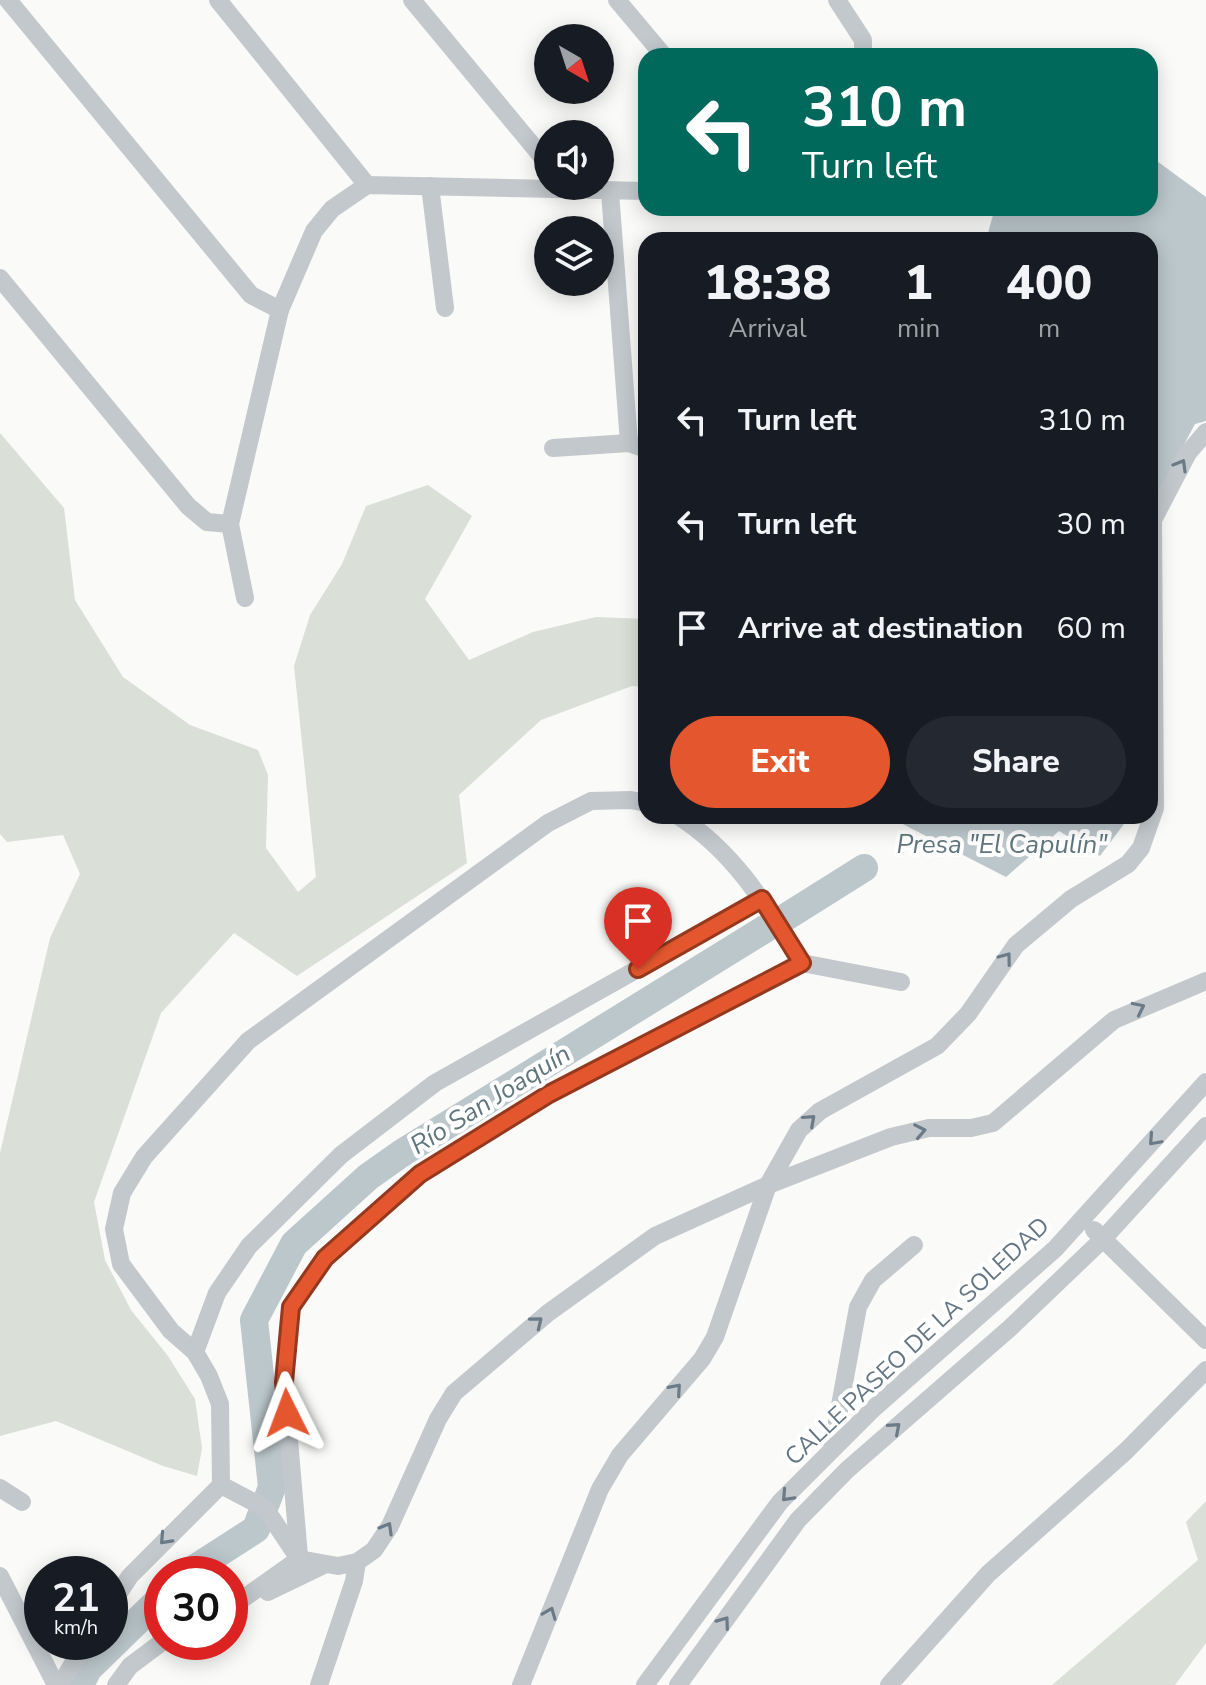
<!DOCTYPE html>
<meta charset="utf-8">
<style>
:root{--surface:#171b24;--page:#242831;--text:#f1f3f6;--muted:#9ea1a6;--accent:#e4572e}
body{margin:0;font-family:"Nunito Sans",sans-serif;background:var(--page);color:var(--text);height:100vh;display:flex;flex-direction:column;font-size:30px;white-space:nowrap}
*{box-sizing:border-box;margin:0}
p{font-size:26px;color:var(--muted)}
.icon{flex:none;width:44px;height:44px;fill:none;stroke:currentColor;stroke-width:2;stroke-linecap:round;stroke-linejoin:round}
.map{position:relative;flex:1;overflow:hidden}
.side{position:absolute;left:638px;top:232px;width:520px;height:592px;display:flex;flex-direction:column;background:var(--surface);border-radius:24px;box-shadow:0 4px 20px #0003}
.side>*{flex:none}
.banner{position:absolute;left:638px;top:48px;width:520px;height:168px;border-radius:24px;box-shadow:0 4px 20px #0003;background:#00695c;color:#fff;overflow:hidden}
.needle{width:52px;rotate:141deg}
.tools{position:absolute;left:534px;top:24px;display:grid;gap:16px}
.tools a{display:grid;place-items:center;width:80px;height:80px;border-radius:50%;background:var(--surface);box-shadow:0 4px 20px #0003;font-size:40px}
.speed{position:absolute;left:24px;top:1556px;display:flex;gap:16px;font-size:40px;font-weight:700;text-align:center}
.speed>*{display:grid;place-content:center;width:104px;height:104px;border-radius:50%;background:var(--surface);box-shadow:0 4px 20px #0003;line-height:1}
.speed small{font-size:20px;font-weight:400}
.speed .limit{border:12px solid #d22;background:#fff;color:#111}
.pin{position:absolute;display:grid;place-items:center;width:68px;height:68px;color:#fff;margin:-82px -34px;border-radius:50% 50% 50% 0;rotate:-45deg;box-shadow:0 0 8px #0007}
.pin .icon{rotate:45deg}
.me{position:absolute;width:88px;margin:-44px;rotate:357deg;stroke-linejoin:round;filter:drop-shadow(0 0 6px #0008)}
.turn{display:flex;align-items:center;gap:28px;height:168px;padding:0 32px;font-size:36px}
.turn .icon{width:104px;height:104px;stroke-width:2.5}
.turn b{display:block;font-size:56px;line-height:68px}
.eta{display:flex;justify-content:space-evenly;align-items:center;height:136px;text-align:center}
.eta b{font-size:48px;font-weight:800;line-height:56px}
.button{display:flex;gap:16px;margin-top:auto;padding:16px 32px}
.button a{flex:1;height:92px;border-radius:48px;background:var(--accent);color:#fff;font-size:32px;font-weight:800;line-height:92px;text-align:center}
.button a+a{background:var(--page);color:var(--text)}
ul{padding:0;list-style:none}
li{display:flex;align-items:center;gap:24px;height:104px;padding:0 32px}
li div{flex:1}
li b{display:block;font-size:30px}
li em{font-style:normal}
.map>svg:first-child{display:block}
</style>
<div class="map">
<svg width="1206" height="1685" viewBox="0 0 1206 1685">
<rect width="100%" height="100%" fill="#fafaf8"/>
<g fill="#dadfd7">
<polygon points="0,433 64,508 75,600 123,677 190,725 258,750 268,775 266,848 298,892 316,877 294,666 310,615 342,564 366,506 428,485 472,516 425,599 469,660 533,632 596,617 646,619 646,687 632,686 541,720 459,795 467,863 297,976 234,933 161,1013 94,1202 105,1260 131,1310 168,1356 195,1399 202,1448 197,1476 163,1466 56,1421 0,1436 0,1153 50,938 80,874 63,835 7,842 0,834"/>
<polygon points="1206,1501 1206,1643 1175,1685 1052,1685 1198,1560 1186,1522"/>
</g>
<g fill="#bbc7cb">
<polygon points="1150,156 1206,197 1206,421 1195,424 1150,508 1150,240 986,240 995,208 1150,208"/>
<polygon points="887,816 1130,816 1100,856 1059,831 1006,877"/>
</g>
<g fill="none" stroke-linecap="round" stroke-linejoin="round">
<g stroke="#bbc7cb" stroke-width="28">
<polyline points="786,917 864,868"/>
<polyline points="266,1503 272,1487 254,1320 294,1244 368,1177 402,1153 765,929"/>
<polyline points="186,1574 256,1529 262,1513"/>
<polyline points="80,1685 88,1669 162,1597"/>
</g>
<g stroke="#c3c8cc" stroke-width="18">
<polyline points="8,0 251,295 280,310"/>
<polyline points="218,0 367,185"/>
<polyline points="412,0 548,164"/>
<polyline points="617,0 664,56"/>
<polyline points="837,0 863,40 863,56"/>
<polyline points="430,186 445,308"/>
<polyline points="610,192 629,443"/>
<polyline points="0,278 188,506 207,522 230,524"/>
<polyline points="553,448 629,443 646,449"/>
<polyline points="245,598 230,524 280,310 314,231 332,209 367,185 646,191"/>
<path d="M678,816C735,852 767,907 802,963"/>
<polyline points="1094,1230 1206,1340"/>
<polyline points="195,1352 217,1293 249,1246 341,1155 435,1083 762,899"/>
<polyline points="832,1449 858,1307 873,1280 914,1245"/>
<polyline points="0,1488 22,1502"/>
<polyline points="299,1556 284,1382 291,1307 325,1258 420,1174 549,1094 802,963 901,982"/>
<polyline points="299,1559 338,1566 357,1562 374,1550 390,1526 438,1419 454,1393 548,1313 655,1236 768,1185 891,1137 929,1128 971,1128 993,1123 1114,1020 1206,981"/>
<polyline points="299,1559 265,1508 221,1485 220,1404 209,1376 195,1352 171,1331 121,1264 114,1229 122,1193 144,1157 248,1041 548,823 591,801 631,800 646,803"/>
<polyline points="0,1576 56,1685"/>
<polyline points="268,1592 324,1565"/>
<polyline points="110,1606 130,1576 221,1485"/>
<polyline points="230,1608 299,1559"/>
<polyline points="60,1685 86,1642"/>
<polyline points="116,1685 130,1666 162,1642"/>
<polyline points="319,1685 354,1581 357,1562"/>
<polyline points="521,1685 600,1489 620,1455 702,1359 715,1337 768,1185 799,1130 820,1111 937,1046 968,1014 1016,945 1071,899 1128,864 1141,848 1155,808 1153,520 1188,453 1206,432"/>
<polyline points="645,1685 780,1502 873,1409 1055,1249 1206,1082"/>
<polyline points="678,1685 798,1520 847,1470 1010,1328 1103,1239 1206,1126"/>
<polyline points="889,1685 988,1574 1126,1451 1206,1370"/>
</g>
</g>
<defs><path id="oneway-chevron" d="M-2-3.5L2.5 0L-2 3.5" fill="none" stroke-width="1.6" stroke-linecap="round" stroke-linejoin="round" transform="scale(2)"/></defs>
<g stroke="#6a7a87">
<use href="#oneway-chevron" transform="translate(1181 465) rotate(-60)"/>
<use href="#oneway-chevron" transform="translate(1006 958) rotate(-53)"/>
<use href="#oneway-chevron" transform="translate(1139 1008) rotate(-26)"/>
<use href="#oneway-chevron" transform="translate(810 1120) rotate(-42)"/>
<use href="#oneway-chevron" transform="translate(920 1131) rotate(-11)"/>
<use href="#oneway-chevron" transform="translate(1154 1140) rotate(132)"/>
<use href="#oneway-chevron" transform="translate(537 1322) rotate(-39)"/>
<use href="#oneway-chevron" transform="translate(676 1389) rotate(-49)"/>
<use href="#oneway-chevron" transform="translate(895 1428) rotate(-41)"/>
<use href="#oneway-chevron" transform="translate(787 1496) rotate(133)"/>
<use href="#oneway-chevron" transform="translate(387 1528) rotate(-60)"/>
<use href="#oneway-chevron" transform="translate(165 1539) rotate(133)"/>
<use href="#oneway-chevron" transform="translate(550 1613) rotate(-68)"/>
<use href="#oneway-chevron" transform="translate(724 1622) rotate(-54)"/>
</g>
<g fill="none" stroke-linecap="round" stroke-linejoin="round">
<defs>
<polyline id="route" points="287,1413 284,1382 291,1307 325,1258 420,1174 549,1094 802,963 762,899 638,969"/>
</defs>
<use href="#route" stroke="#94391e" stroke-width="20"/>
<use href="#route" stroke="#e4572e" stroke-width="14"/>
</g>
<g text-anchor="middle" stroke-width="8" stroke-linejoin="round" paint-order="stroke">
<g font-size="24" fill="#657683" stroke="#fff">
<text transform="translate(917 1341) rotate(-43)" y="8">CALLE PASEO DE LA SOLEDAD</text>
</g>
<g font-size="26" font-style="italic" fill="#60757c" stroke="#fff">
<text x="1002" y="853">Presa "El Capulín"</text>
<text transform="translate(490 1099) rotate(-32)" y="9">Río San Joaquín</text>
</g>
</g>
</svg>
<div class="tools">
<a><svg class="needle" viewBox="-14 -14 28 28"><path d="M0-13l5 13h-10z" fill="#e53935"/><path d="M0 13l5-13h-10z" fill="#9ea1a6"/></svg></a>
<a><svg class="icon" aria-label="sound" viewBox="0 0 24 24"><path d="M4 9h4l5-4v14l-5-4H4zM17 9q2 3 0 6"/></svg></a>
<a><svg class="icon" aria-label="layers" viewBox="0 0 24 24"><path d="M12 4l9 5-9 5-9-5zM3 14l9 5 9-5"/></svg></a>
</div>
<div class="speed"><div>21<small>km/h</small></div><div class="limit">30</div></div>
<div class="pin" style="left:638px;top:969px;background:#d93025"><svg class="icon" aria-label="arrive" viewBox="0 0 24 24"><path d="M6 21V4h12l-3 4 3 4H6"/></svg></div>
<svg class="me" style="left:287px;top:1413px" viewBox="-20 -20 40 40"><path d="M0-17L14 15 0 8-14 15z" fill="#e4572e" stroke="#fff" stroke-width="4"/></svg>
<div class="banner">
<div class="turn"><svg class="icon" aria-label="left" viewBox="0 0 24 24"><path d="M17 20v-9H6M10 6l-5 5 5 5"/></svg><div><b>310 m</b>Turn left</div></div>
</div>
<section class="side">
<div class="eta">
<div><b>18:38</b><p>Arrival</p></div>
<div><b>1</b><p>min</p></div>
<div><b>400</b><p>m</p></div>
</div>
<ul>
<li><svg class="icon" aria-label="left" viewBox="0 0 24 24"><path d="M17 20v-9H6M10 6l-5 5 5 5"/></svg><div><b>Turn left</b></div><em>310 m</em></li>
<li><svg class="icon" aria-label="left" viewBox="0 0 24 24"><path d="M17 20v-9H6M10 6l-5 5 5 5"/></svg><div><b>Turn left</b></div><em>30 m</em></li>
<li><svg class="icon" aria-label="arrive" viewBox="0 0 24 24"><path d="M6 21V4h12l-3 4 3 4H6"/></svg><div><b>Arrive at destination</b></div><em>60 m</em></li>
</ul>
<div class="button"><a>Exit</a><a>Share</a></div>
</section>
</div>
